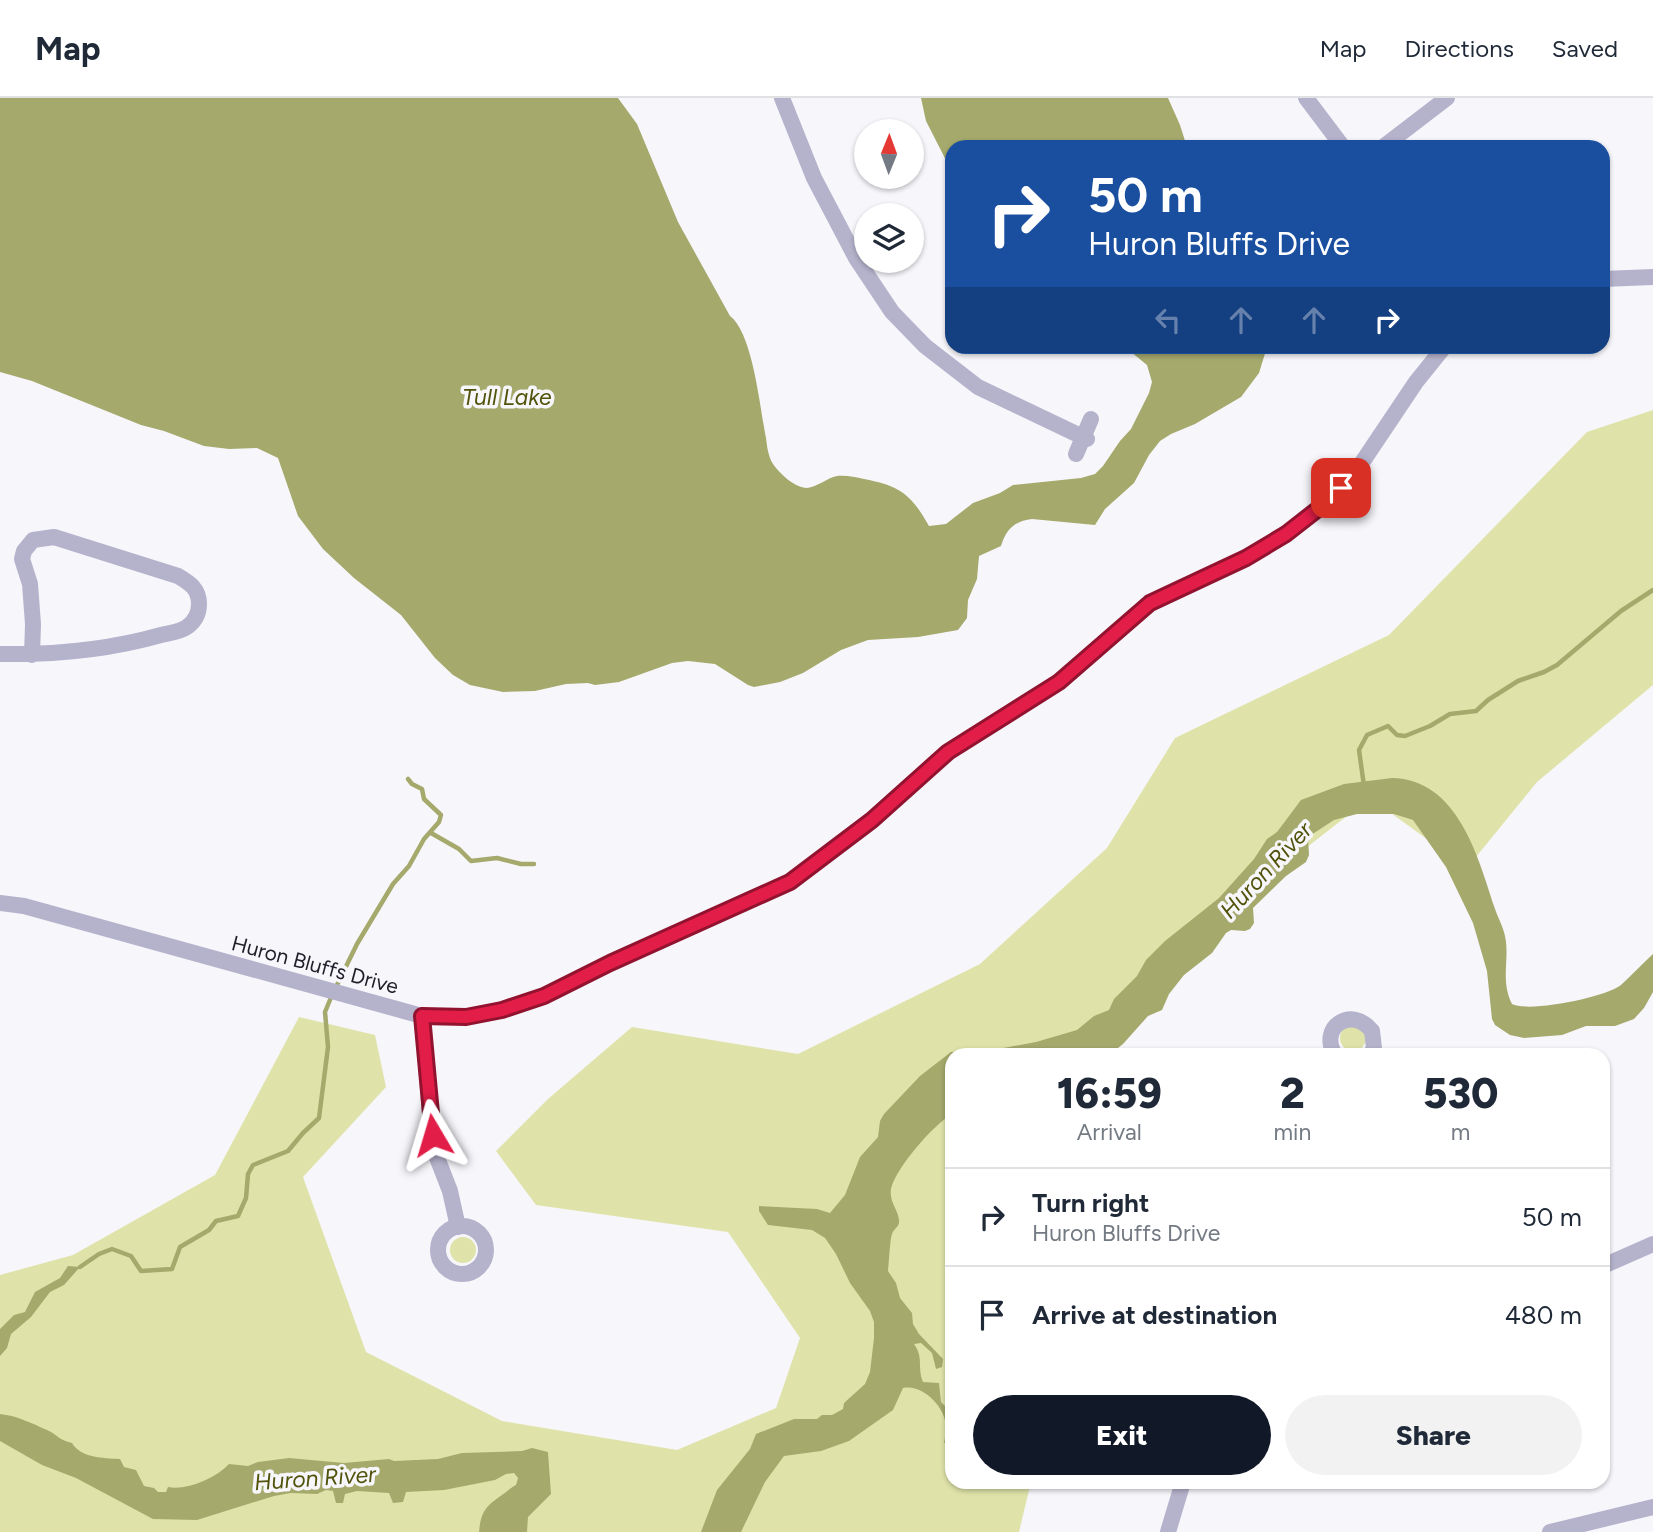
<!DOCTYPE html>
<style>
:root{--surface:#fff;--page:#f2f2f3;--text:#1f2937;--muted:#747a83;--line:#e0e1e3;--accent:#111827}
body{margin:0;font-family:Figtree,sans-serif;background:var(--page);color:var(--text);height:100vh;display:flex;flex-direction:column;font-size:26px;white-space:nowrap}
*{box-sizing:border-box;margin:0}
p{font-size:23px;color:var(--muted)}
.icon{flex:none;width:38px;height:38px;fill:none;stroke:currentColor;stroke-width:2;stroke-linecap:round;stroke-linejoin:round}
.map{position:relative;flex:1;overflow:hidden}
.sheet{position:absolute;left:945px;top:950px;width:665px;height:441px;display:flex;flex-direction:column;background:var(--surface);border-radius:21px;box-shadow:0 2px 5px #0004}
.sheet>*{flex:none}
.banner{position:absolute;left:945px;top:42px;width:665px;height:214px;border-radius:21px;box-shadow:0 2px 5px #0004;background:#1a4fa0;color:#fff;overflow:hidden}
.needle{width:46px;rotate:1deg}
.tools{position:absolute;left:854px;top:21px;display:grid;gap:14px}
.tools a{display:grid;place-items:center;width:70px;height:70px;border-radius:50%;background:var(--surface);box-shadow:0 2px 5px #0004;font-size:35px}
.pin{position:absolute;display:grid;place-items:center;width:60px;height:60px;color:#fff;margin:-30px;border-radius:14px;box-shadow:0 4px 10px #0006}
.me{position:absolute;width:77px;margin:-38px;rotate:353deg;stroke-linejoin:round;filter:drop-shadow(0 0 5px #0008)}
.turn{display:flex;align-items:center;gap:24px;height:147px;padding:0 28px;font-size:32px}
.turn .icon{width:91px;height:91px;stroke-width:2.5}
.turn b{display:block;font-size:49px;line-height:60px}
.lanes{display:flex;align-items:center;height:66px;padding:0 28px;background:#0003;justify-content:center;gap:35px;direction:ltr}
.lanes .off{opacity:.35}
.eta{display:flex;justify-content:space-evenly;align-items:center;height:119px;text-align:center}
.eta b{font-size:42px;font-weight:800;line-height:49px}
.action{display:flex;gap:14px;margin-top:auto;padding:14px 28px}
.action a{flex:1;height:80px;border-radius:42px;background:var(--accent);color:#fff;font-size:28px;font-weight:800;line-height:80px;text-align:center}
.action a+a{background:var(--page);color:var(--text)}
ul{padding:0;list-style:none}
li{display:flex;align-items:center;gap:21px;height:98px;padding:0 28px;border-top:2px solid var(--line)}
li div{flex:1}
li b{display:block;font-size:26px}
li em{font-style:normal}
header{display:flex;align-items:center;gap:42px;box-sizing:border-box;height:98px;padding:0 35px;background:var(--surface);border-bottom:2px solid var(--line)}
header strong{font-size:33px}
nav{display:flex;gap:38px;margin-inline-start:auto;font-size:24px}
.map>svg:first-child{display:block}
</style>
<header>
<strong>Map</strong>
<nav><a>Map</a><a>Directions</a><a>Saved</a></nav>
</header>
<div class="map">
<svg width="1653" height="1434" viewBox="0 0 1653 1434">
<rect width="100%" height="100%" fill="#f7f6fb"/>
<g fill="#dfe3a9">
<polygon points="1653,312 1653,587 1537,684 1467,770 1370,700 1198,834 1106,957 952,957 952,1384 1031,1384 1019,1434 0,1434 0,1177 73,1157 215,1077 299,919 375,937 386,989 303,1079 366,1254 502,1323 677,1352 776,1310 800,1240 728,1134 536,1107 496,1053 548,1001 632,929 798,956 980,866 1107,750 1175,640 1389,537 1587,334"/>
<circle cx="1353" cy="940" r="13"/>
<circle cx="463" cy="1152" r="13"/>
</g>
<g fill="#a5a96c">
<path d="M0,0H618L637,26L678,124L730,218C753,235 760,311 766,340C767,348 768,358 773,366C779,375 795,390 807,390C817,389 827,380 837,378C846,377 855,379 864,381C900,388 911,396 929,428L946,426L973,405L1000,395L1013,387L1081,380L1095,376L1103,368L1120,343L1131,331L1149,295L1152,284L1147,267L1125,249H1267L1259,275L1241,299L1195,326L1171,336L1160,343L1149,357L1134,385L1105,411L1095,427L1032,421C1014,423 1006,432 1001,448L979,458L977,481L968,502L967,520L958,532L918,539L868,542L841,552L803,575L780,584L754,589L748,587L715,566L688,563L672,565L619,584L595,587L588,585L566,586L535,593L503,594L470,587L453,577L435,560L401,517L354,480L323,451L298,418L278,360L257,350L229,351L204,348L164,333L141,327L32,283L0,274Z"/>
<polygon points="921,0 1168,0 1180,27 1187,49 952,49 952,74 926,23"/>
<path d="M1392,680C1457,681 1478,758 1494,808C1497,818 1503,828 1505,838C1510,861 1500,882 1512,906C1529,915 1606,899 1621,887C1632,877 1642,866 1653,856V894L1644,910L1634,921L1615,928H1586L1562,937L1524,940L1510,937L1495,927L1492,921L1487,873L1473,825L1446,769L1413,722L1394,716H1357L1334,722L1308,739L1309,757L1306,764L1286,778L1253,810L1254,825L1250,831L1245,833L1231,832L1226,835L1212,855L1184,877L1169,896L1162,912L1148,918L1123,946L1109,957H952V1016C934,1026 895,1071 891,1091C889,1104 898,1111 899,1122C900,1129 894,1130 892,1136C890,1141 889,1165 888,1173L896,1185L900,1200L912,1215L913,1226L919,1236L943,1261L942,1269L936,1271L932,1255L921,1245L914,1246C924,1260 917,1269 923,1284L939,1285L941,1304L952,1315V1332L948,1344L944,1345C945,1340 946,1334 946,1328C945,1309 923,1286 903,1290L893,1312L849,1343L821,1353L784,1358L765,1384L741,1434H701L717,1392L750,1351L756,1336L794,1321H817L822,1317H832L843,1311L844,1305L865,1286L870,1274L874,1240V1224L870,1213L850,1185L836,1156L825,1140L812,1132L768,1127L759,1113V1108L817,1111L830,1115L845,1097L860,1059L878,1039L880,1023L884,1016L920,978L951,954L993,952L1036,944L1077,932L1094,918L1109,912L1114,901L1137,878L1146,862L1165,843L1219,800L1254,761L1267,741L1277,734L1301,702L1344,686Z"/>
<polygon points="68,1168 80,1169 64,1187 50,1194 31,1219 11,1236 7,1250 0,1258 0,1231 14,1217 25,1214 35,1194 60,1180"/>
<path d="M0,1316C18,1318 31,1325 47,1332C58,1337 57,1341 72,1345C81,1360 103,1360 120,1361L124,1369L136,1372L144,1388L154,1390L158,1394H166L168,1389C186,1393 216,1380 229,1366L248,1368L258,1364L289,1360L344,1365L389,1361L394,1363L438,1361L462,1355L522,1353L532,1350L548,1354L551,1396L528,1419L527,1434H479C481,1413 486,1408 502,1397C508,1393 510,1390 516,1387L518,1380L514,1375L506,1376L495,1382L444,1392L406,1394L403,1404L393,1405L389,1395L357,1393L345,1396L343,1405H336L333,1393L326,1392L317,1396L291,1395L274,1398L197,1422L153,1421L76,1380L42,1367L0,1343Z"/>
</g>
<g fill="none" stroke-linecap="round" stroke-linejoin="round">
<g stroke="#a5a96c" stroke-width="4.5">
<polyline points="1364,688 1359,652 1367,637 1388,628 1397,637 1405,638 1430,628 1450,616 1476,613 1488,602 1518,583 1544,574 1557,567 1621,513 1653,492"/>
<polyline points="431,735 459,751 471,763 497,760 521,766 534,766"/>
<polyline points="336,889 357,846 393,786 409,768 424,741 439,724 441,717 424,701 422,691 412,686 408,681"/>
<polyline points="80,1169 99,1156 112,1151 131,1158 141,1173 172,1171 180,1149 209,1132 216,1123 238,1118 246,1100 248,1076 253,1067 288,1053 303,1035 319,1020 328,949 325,914 332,897"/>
</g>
<g stroke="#b5b2cc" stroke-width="16">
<polyline points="782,0 814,80 856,160 892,214 925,248 978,289 1087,341"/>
<polyline points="1306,0 1343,49"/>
<polyline points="1383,49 1447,0"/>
<polyline points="1603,181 1653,179"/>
<polyline points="1076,356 1091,321"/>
<path d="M0,556C55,557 108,552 161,537C169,535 180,534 187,529C194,524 199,516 199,506C199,491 190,485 178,478L54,439L33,442L24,453L22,461L30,486L33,526L32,557"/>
<polyline points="0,805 24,808 422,918 466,919 502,912 544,898 610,865 790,784 872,722 948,654 1059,584 1150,505 1246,460 1286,436 1327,404 1355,375 1416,284 1445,248"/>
<polyline points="422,918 430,1016 436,1057 450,1093 458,1129"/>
<path d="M1335,957C1318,929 1352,907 1372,933L1374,950L1370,957"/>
<circle cx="462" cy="1152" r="24"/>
<polyline points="1603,1168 1653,1146"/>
<polyline points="1168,1434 1183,1384"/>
<polyline points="1550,1434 1653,1409"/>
</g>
</g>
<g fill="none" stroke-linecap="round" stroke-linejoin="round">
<defs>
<polyline id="route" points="433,1037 422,918 466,919 502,912 544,898 610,865 790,784 872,722 948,654 1059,584 1150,505 1246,460 1286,436 1327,404 1341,390"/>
</defs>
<use href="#route" stroke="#92132f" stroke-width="18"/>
<use href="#route" stroke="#e11d48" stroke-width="12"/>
</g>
<g text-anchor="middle" stroke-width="7" stroke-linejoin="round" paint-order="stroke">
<g font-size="21" fill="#201e28" stroke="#f7f6fb">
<text transform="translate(315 867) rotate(15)" y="7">Huron Bluffs Drive</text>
</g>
<g font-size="23" font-style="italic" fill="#52530a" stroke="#f7f6fb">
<text x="507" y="307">Tull Lake</text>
<text transform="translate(1266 772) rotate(-47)" y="8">Huron River</text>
<text transform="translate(315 1380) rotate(-4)" y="8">Huron River</text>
</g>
</g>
</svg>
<div class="tools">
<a><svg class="needle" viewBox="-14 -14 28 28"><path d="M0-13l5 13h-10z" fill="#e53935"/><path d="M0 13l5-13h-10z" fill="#747a83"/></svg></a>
<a><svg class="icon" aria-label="layers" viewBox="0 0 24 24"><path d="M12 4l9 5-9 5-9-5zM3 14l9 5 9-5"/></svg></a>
</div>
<div class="pin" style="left:1341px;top:390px;background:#d93025"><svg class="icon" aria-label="arrive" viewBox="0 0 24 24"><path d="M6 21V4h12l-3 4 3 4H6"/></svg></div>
<svg class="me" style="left:433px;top:1037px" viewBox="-20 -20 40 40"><path d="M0-17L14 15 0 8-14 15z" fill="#e11d48" stroke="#fff" stroke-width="4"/></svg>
<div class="banner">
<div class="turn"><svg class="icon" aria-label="right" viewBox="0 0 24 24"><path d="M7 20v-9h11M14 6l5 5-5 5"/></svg><div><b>50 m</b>Huron Bluffs Drive</div></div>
<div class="lanes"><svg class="icon off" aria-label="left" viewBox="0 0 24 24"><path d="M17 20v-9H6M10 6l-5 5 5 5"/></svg><svg class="icon off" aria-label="ahead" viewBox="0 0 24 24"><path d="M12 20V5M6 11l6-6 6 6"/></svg><svg class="icon off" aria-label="ahead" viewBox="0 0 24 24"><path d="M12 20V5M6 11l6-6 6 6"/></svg><svg class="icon" aria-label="right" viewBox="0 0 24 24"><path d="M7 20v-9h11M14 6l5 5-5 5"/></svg></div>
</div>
<section class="sheet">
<div class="eta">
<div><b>16:59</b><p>Arrival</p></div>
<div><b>2</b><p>min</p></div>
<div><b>530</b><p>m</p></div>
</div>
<ul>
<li><svg class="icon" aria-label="right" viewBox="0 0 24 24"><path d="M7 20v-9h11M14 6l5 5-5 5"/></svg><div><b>Turn right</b><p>Huron Bluffs Drive</p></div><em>50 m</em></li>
<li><svg class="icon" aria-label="arrive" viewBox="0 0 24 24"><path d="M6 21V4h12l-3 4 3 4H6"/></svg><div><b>Arrive at destination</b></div><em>480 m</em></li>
</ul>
<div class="action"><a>Exit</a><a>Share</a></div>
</section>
</div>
